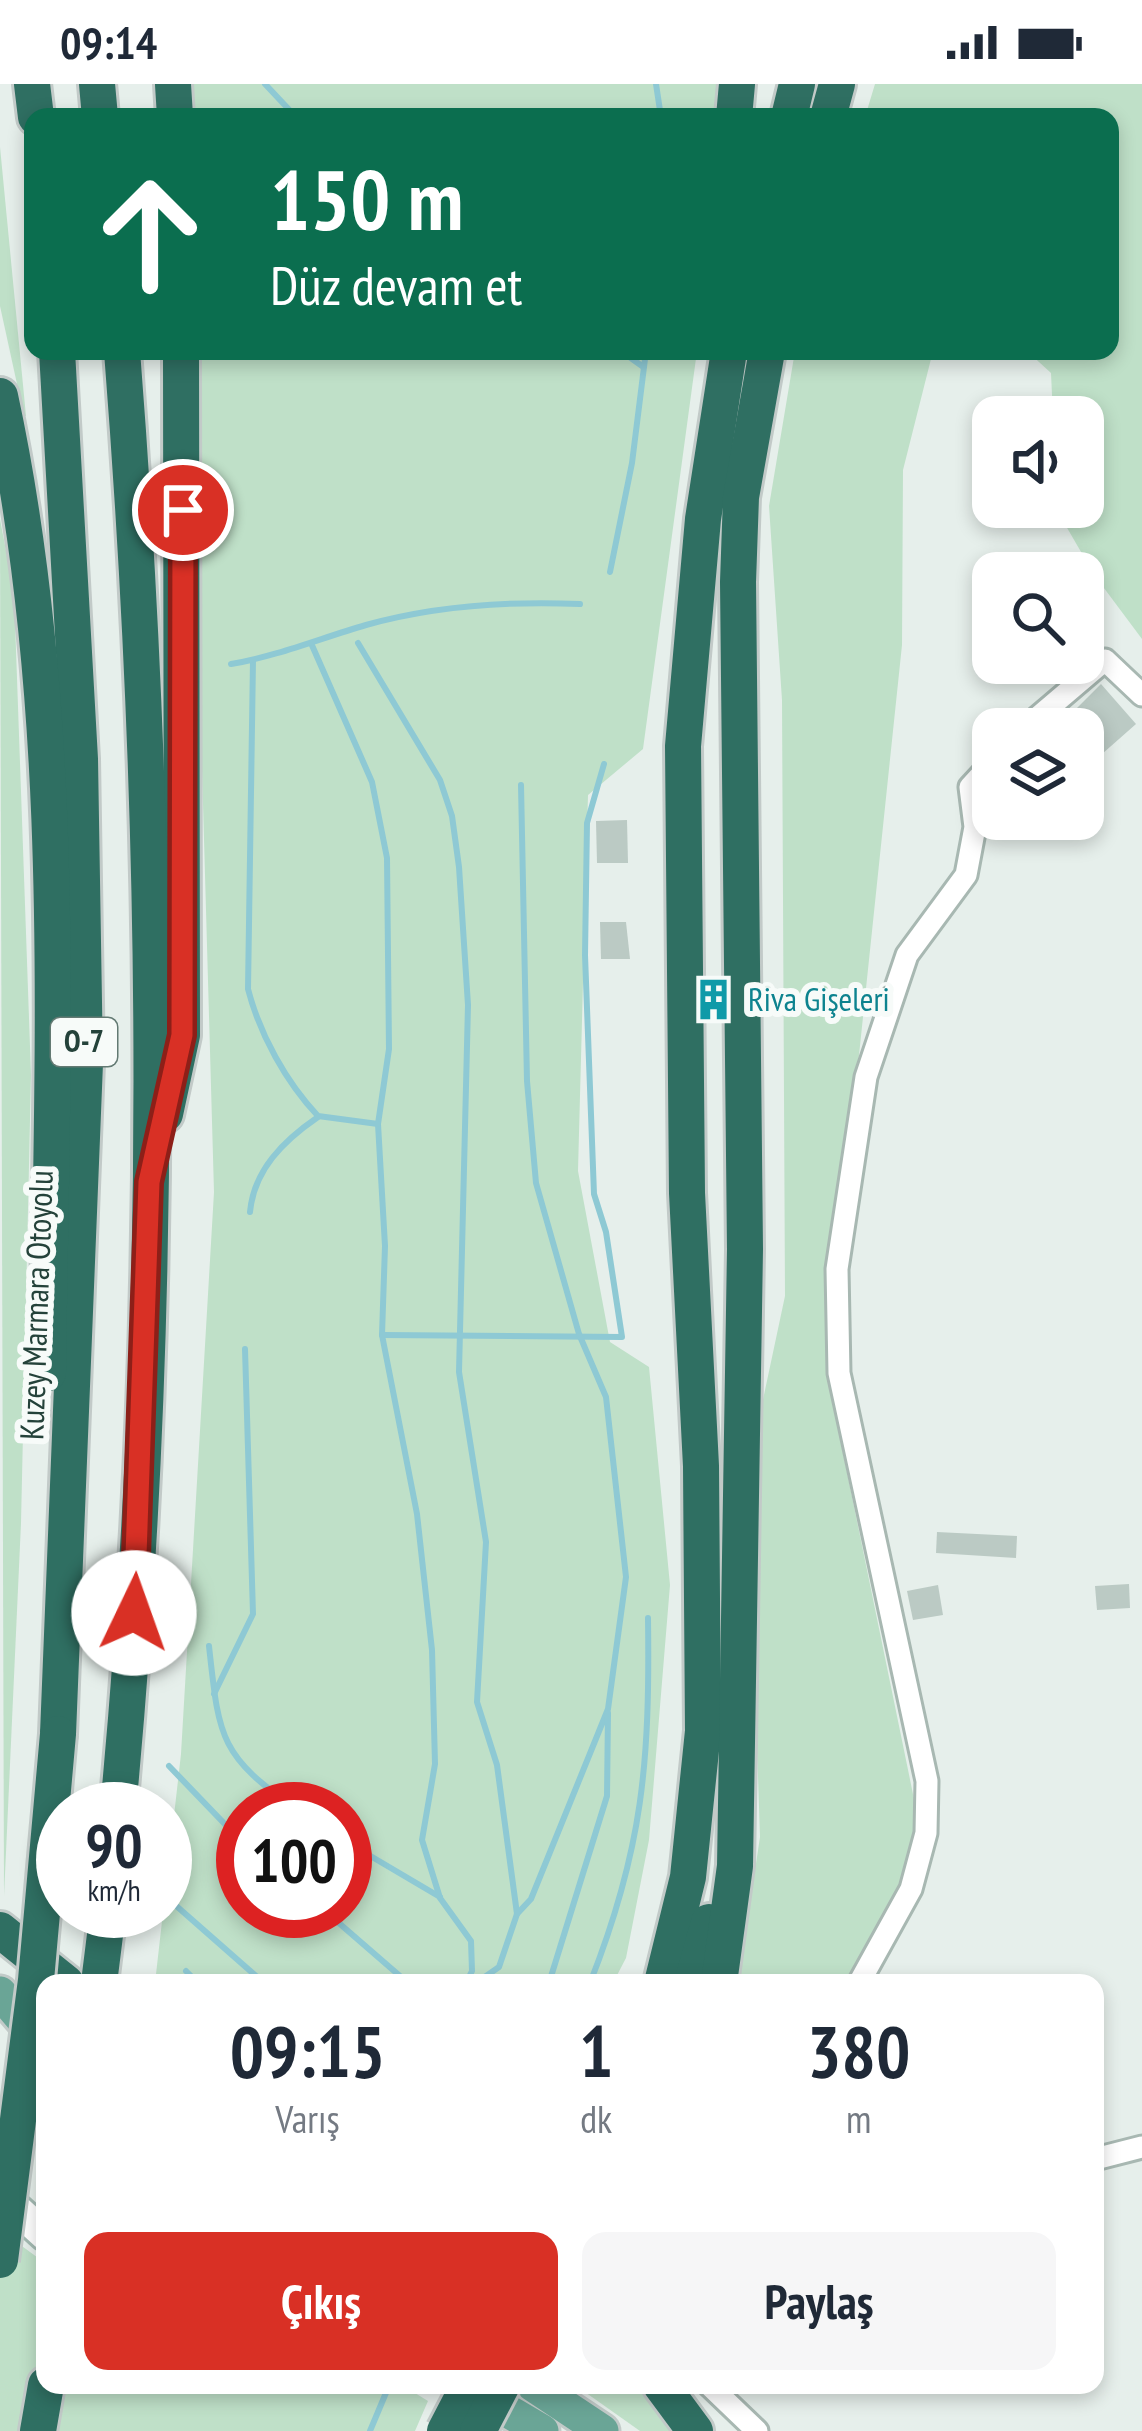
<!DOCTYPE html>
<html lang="tr">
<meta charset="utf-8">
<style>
:root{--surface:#fff;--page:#f6f6f7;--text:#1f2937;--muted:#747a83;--accent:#d93025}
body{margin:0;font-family:"PT Sans Narrow",sans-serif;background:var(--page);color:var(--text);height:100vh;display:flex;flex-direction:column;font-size:45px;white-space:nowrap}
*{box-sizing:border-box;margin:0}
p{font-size:39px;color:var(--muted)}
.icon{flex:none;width:66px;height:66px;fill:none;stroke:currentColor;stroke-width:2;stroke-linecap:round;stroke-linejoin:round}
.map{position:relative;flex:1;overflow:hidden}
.drawer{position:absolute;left:36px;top:1890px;width:1068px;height:420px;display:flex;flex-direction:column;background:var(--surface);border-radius:24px;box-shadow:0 6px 18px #0003}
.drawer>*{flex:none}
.guide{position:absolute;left:24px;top:24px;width:1095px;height:252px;border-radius:24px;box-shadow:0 6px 18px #0003;background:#0b6e4f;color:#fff;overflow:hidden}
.tools{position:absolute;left:972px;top:312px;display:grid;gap:24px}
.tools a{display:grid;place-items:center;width:132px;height:132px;border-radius:24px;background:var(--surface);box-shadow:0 6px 18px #0003;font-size:60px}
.speed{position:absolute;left:36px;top:1698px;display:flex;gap:24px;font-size:60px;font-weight:700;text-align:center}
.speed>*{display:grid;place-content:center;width:156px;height:156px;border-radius:50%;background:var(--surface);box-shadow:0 6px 18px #0003;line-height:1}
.speed small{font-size:30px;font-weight:400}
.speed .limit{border:18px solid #d22;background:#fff;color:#111}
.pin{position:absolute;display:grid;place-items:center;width:102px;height:102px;color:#fff;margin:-51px;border:6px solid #fff;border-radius:50%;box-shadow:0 3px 12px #0007}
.me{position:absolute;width:132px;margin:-66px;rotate:3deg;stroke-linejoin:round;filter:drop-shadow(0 0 9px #0008)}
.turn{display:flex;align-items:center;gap:42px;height:252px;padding:0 48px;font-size:54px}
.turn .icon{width:156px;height:156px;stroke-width:2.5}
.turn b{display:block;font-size:84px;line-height:102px}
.eta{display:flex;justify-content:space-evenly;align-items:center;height:204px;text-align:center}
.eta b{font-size:72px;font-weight:800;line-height:84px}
.cta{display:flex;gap:24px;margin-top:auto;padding:24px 48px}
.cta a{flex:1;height:138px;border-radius:24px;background:var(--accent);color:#fff;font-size:48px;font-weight:800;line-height:138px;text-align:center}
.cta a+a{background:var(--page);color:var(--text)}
.status{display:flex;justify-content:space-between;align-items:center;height:84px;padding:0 60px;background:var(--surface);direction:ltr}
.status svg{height:33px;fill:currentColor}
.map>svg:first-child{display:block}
</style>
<div class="status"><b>09:14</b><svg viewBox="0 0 49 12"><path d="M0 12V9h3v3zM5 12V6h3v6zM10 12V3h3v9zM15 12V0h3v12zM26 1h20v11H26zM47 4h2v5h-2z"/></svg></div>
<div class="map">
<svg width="1142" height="2347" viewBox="0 0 1142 2347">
<rect width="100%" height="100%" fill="#e6efeb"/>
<g fill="#bfe0c8" fill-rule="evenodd">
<polygon points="191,0 718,0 718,33 193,33"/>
<polygon points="875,0 1142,0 1142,555 1095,492 1059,430 1058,423 1083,423 1083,333 1053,333 1051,289 1027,267 1110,267 1110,33 865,33"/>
<polygon points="0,63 26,332 24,332 0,222"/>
<path d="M200,267H697L643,665L588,711L578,1087L610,1258L649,1283L670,1501L649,1756L626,1874L613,1899H155L181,1670L214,1108L199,579ZM243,1725H345V1827H243Z"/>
<polygon points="795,267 933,267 903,386 902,561 826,1286 922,1754 856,1899 738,1899 760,1753 748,1386 785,1212 782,616 769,422"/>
<polygon points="0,435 14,509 31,991 21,1439 4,1812"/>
<polygon points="0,2146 45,2179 45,2301 402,2301 428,2317 415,2347 0,2347"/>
<polygon points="575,2301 645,2301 674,2347 640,2347"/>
</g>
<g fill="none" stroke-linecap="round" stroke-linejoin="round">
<g stroke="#8ec9d4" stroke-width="6">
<polyline points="265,0 296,33"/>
<polyline points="656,0 661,33"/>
<polyline points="621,267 642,282"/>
<polyline points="610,488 632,379 646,267"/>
<polyline points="311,559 372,698 387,774 389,965 378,1040 385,1162 382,1251 417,1430 432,1566 435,1680 422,1756 440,1814 471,1857 472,1887 466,1899"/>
<polyline points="358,559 440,696 452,732 459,783 468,921 459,1288 486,1458 477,1618 497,1681 517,1830 499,1883 476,1899"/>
<path d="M253,576L248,905C260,951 286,998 318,1032L378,1040"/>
<path d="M231,580C278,572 321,554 366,541C434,522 509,517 580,520"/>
<path d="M250,1128C254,1086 283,1057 318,1033"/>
<polyline points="382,1251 622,1253 606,1148 594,1110 585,871 587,739 604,680"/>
<path d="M209,1562C219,1653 219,1672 297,1725"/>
<polyline points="214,1610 253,1530 245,1265"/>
<polyline points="169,1682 243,1759"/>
<polyline points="345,1757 440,1813"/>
<polyline points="165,1812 264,1899"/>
<polyline points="325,1827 408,1899"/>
<polyline points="517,1830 531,1815 608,1625 626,1493 606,1313 579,1250 536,1099 527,997 521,701"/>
<polyline points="186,1887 198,1899"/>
<polyline points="549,1899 607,1712 608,1629"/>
<path d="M590,1899C643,1765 650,1677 648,1534"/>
<polyline points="370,2347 388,2304 398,2301"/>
</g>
</g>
<g fill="#bbcac4">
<polygon points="1101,600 1136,640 1102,670 1083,645 1056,645"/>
<polygon points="627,736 628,779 597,779 596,737"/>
<polygon points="600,838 626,838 630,875 601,875"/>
<polygon points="937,1448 1017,1452 1016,1474 936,1469"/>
<polygon points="1129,1500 1130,1524 1097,1526 1095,1502"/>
<polygon points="938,1501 943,1531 913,1536 907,1507"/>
</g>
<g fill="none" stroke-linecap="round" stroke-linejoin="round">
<defs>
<g id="street">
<polyline points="1024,645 1105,576 1142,611"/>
<polyline points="859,1899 911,1805 926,1749 927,1697 839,1289 837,1185 866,993 907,871 966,791 975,743 970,703 993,678"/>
<polyline points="1095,2075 1142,2063"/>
<polyline points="709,2301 757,2347"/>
</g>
<polyline id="secondary" points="0,2110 45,2151"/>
<g id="primary">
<polyline points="0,1909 42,1958"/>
<polyline points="533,2301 602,2347"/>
<polyline points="470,2305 542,2347"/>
</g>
<g id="highway">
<polyline points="32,0 36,33"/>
<polyline points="97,0 100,33"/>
<polyline points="173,0 175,33"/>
<polyline points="734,33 737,0"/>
<polyline points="789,33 797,0"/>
<polyline points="828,33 837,0"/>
<polyline points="57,267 80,675 85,979 58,1650"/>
<path d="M0,312C69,632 52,964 48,1289"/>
<polyline points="165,1030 182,951 181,267"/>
<path d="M118,1725C164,1242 160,751 122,267"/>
<polyline points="0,1846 66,1899"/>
<polyline points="99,1899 108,1827"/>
<polyline points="662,1899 688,1793 703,1647 701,1382 687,1109 683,662 703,435 729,267"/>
<polyline points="692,1899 709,1838"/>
<polyline points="719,1899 735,1782 745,1165 738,498 741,413 767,267"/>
<polyline points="661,2301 695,2347"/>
<polyline points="38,2347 46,2301"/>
</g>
</defs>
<use href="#street" stroke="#a8b8b2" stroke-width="27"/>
<use href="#secondary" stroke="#a4bbb3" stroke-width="36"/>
<use href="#primary" stroke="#c2cac8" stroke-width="39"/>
<use href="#highway" stroke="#c2cac8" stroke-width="42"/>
<use href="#street" stroke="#fff" stroke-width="21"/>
<use href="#secondary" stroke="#fff" stroke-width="30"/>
<use href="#primary" stroke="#6aa596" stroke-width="33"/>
<use href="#highway" stroke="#2f6f62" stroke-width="36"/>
<defs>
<g id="highway-bridge">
<polyline points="0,2176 36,1896 58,1650"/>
<polyline points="445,2347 469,2301"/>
<polyline points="478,2347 502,2301"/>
</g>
</defs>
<use href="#highway-bridge" stroke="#c2cac8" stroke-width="42" stroke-linecap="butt"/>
<use href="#highway-bridge" stroke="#2f6f62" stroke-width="36"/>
</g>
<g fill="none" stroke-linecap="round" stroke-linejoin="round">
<defs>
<polyline id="route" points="134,1529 149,1098 182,951 183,426"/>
</defs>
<use href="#route" stroke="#8d1f18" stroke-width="30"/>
<use href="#route" stroke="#d93025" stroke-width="21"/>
</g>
<defs>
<symbol id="building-bare" viewBox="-9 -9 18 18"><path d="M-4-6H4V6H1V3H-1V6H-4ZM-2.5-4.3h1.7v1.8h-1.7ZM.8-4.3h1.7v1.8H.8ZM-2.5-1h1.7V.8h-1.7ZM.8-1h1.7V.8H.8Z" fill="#0f9aa8" stroke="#f7fbf9" stroke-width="2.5" paint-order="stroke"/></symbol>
</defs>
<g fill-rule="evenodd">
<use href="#building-bare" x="684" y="886" width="59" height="59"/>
</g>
<g text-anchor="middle" stroke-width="12" stroke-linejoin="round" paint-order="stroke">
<rect fill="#f7fbf9" stroke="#637a73" stroke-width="3" x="51" y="934" width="66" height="48" rx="9"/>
<g font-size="30" font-weight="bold" fill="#24423a">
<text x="84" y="968">O-7</text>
</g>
<g font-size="33" fill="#0d838f" stroke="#f7fbf9" text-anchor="start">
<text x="748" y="927">Riva Gişeleri</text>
</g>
<g font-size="33" fill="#24423a" stroke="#f7fbf9">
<text transform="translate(36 1221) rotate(-88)" y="12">Kuzey Marmara Otoyolu</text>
</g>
</g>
</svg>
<div class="tools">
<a><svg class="icon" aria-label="sound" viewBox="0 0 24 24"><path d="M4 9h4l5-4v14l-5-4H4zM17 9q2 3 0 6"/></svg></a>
<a><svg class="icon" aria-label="search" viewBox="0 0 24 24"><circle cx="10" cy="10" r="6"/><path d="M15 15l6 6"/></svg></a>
<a><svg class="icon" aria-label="layers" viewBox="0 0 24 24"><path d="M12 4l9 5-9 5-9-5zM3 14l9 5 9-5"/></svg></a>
</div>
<div class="speed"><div>90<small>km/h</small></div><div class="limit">100</div></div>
<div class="pin" style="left:183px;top:426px;background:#d93025"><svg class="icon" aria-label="arrive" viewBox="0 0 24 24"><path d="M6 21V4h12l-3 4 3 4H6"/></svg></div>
<svg class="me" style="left:134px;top:1529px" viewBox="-20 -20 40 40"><circle r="19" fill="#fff"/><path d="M0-13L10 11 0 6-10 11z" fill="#d93025"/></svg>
<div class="guide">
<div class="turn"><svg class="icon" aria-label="ahead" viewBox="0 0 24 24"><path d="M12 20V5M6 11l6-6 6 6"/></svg><div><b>150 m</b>Düz devam et</div></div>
</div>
<section class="drawer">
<div class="eta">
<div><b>09:15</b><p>Varış</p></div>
<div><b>1</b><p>dk</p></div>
<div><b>380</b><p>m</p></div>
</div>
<div class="cta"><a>Çıkış</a><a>Paylaş</a></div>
</section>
</div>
